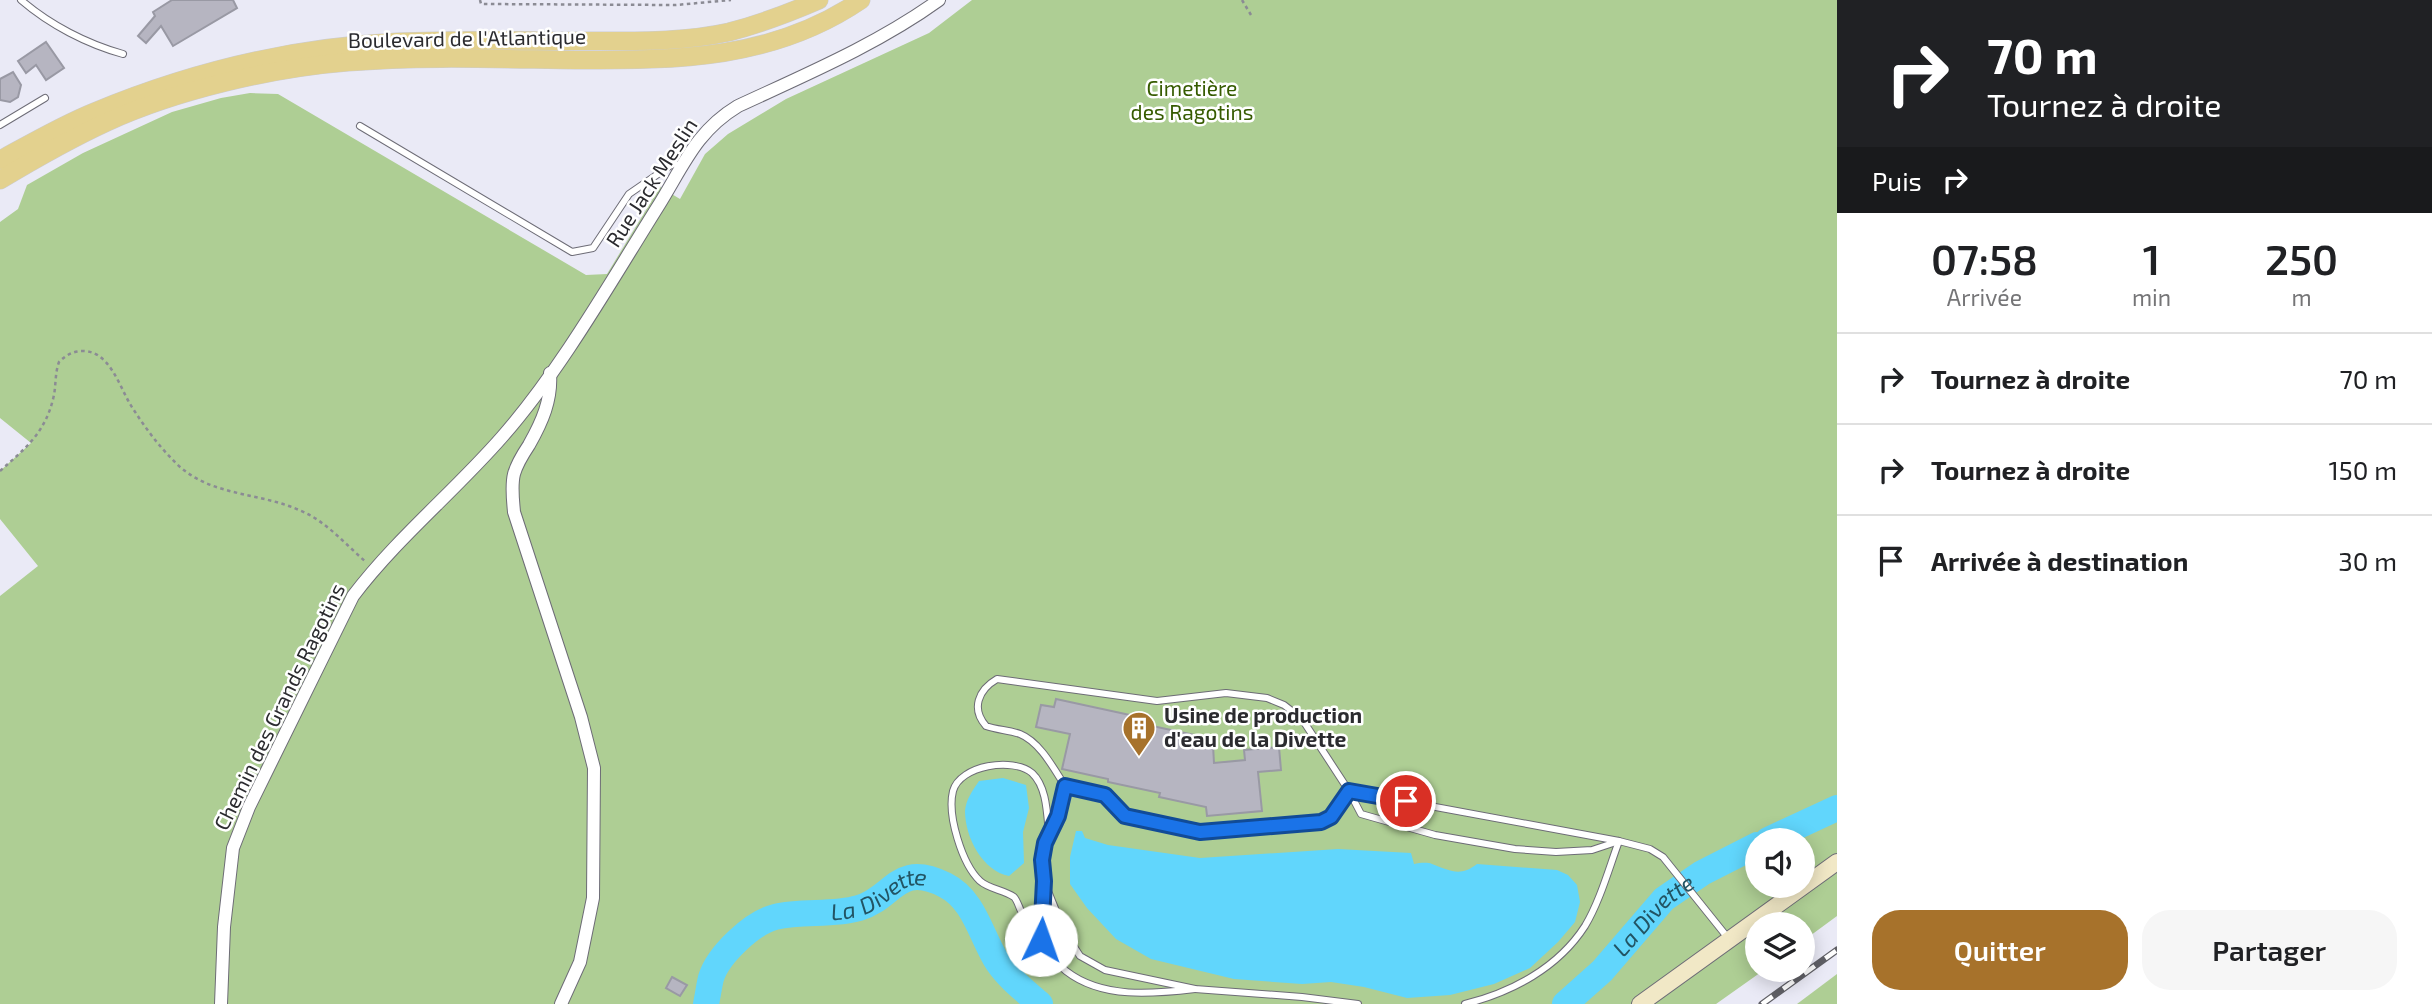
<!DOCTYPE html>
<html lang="fr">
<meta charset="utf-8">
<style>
:root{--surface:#fff;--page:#f6f6f6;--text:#202124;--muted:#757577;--line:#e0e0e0;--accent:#a7722b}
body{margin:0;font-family:"Exo 2",sans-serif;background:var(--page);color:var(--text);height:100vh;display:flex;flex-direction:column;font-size:26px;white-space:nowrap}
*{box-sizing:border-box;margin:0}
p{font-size:23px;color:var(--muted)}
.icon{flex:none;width:38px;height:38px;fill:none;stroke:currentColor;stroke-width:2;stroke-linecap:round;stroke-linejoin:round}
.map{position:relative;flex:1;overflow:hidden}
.side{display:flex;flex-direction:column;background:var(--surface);width:595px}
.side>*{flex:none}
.banner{background:#202124;color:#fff;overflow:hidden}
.buttons{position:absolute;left:1745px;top:828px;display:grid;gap:14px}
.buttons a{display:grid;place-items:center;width:70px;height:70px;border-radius:50%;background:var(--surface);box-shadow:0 4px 18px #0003;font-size:35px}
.pin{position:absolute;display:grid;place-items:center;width:60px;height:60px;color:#fff;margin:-30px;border:4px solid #fff;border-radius:50%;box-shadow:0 2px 7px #0007}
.me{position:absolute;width:77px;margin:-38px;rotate:3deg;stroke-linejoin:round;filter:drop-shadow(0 0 5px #0008)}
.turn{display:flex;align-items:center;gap:24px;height:147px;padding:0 35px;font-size:32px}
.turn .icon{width:91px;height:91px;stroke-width:2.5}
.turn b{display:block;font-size:49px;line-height:60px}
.then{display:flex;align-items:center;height:66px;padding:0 35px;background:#0003;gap:14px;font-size:26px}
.eta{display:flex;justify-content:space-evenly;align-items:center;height:119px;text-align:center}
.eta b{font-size:42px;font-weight:600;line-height:49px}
.cta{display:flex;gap:14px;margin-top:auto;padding:14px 35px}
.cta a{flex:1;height:80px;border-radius:28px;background:var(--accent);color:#fff;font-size:28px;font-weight:600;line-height:80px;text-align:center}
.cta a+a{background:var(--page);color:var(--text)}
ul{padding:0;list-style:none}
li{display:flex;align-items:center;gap:21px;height:91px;padding:0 35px;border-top:2px solid var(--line)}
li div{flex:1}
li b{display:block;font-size:26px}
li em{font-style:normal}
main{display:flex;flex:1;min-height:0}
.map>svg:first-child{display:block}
</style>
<main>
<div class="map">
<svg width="1837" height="1004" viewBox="0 0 1837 1004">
<rect width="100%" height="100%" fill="#eaeaf6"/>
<g fill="#aece94" fill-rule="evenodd">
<path d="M972,0H1837V916L1803,941L1802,924H1757V970H1764L1716,1004H0V596L38,566L0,519V471L31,443L0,418V222L18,209L27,185L83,153L172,112L221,98L250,93L278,94L586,275L607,274L660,187L680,199L705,154L728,134L786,99L929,33ZM1757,840H1802V886H1757Z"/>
<polygon points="1837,974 1837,1004 1797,1004"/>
</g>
<g fill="#61d6fc">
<path d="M1003,778L1026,785L1029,808L1023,832L1024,863L1009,876C983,871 965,838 965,811C966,799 973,790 979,781Z"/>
<path d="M1076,831H1082L1085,838L1108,845L1200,858L1338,849L1411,853L1414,864C1420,863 1427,862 1432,864C1451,871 1460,877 1477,864L1557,870L1568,875L1577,885L1580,902L1575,922L1558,942L1530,968L1494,984L1450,995L1407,998L1364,987L1331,982L1302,984L1234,979L1151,959L1116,939L1087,908L1070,884V857Z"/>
</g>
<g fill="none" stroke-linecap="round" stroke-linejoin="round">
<g stroke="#61d6fc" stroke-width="26">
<polyline points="1768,840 1837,808"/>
<path id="s1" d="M706,1004C708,995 709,986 711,978C718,955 752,923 775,917C802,910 832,916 859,908C894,898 897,861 945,885C975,900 981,937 998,963C1009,979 1025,991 1040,1004"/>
<path id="s2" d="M1565,1004L1602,971L1664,899L1702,873L1757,845"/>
</g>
</g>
<g fill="#b6b5c1" stroke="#9999a4" stroke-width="2">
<polygon points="172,0 233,0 237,8 173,46 161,26 146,43 138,36 155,16 153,12"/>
<polygon points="46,42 64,68 46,80 36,65 26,73 18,61"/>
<polygon points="13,72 21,85 18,97 10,102 0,100 0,79"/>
<polygon points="1056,699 1144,718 1143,724 1199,736 1197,742 1213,745 1214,763 1245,760 1244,750 1279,747 1281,770 1258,772 1262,811 1207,816 1206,807 1159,797 1160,793 1108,782 1108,779 1062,769 1070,734 1036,727 1041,705 1054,707"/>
<polygon points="672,977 687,985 680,996 666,988"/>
</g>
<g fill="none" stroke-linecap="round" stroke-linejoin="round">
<defs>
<g id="lane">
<path d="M21,0C50,25 87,44 123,54"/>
<polyline points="0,125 45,98"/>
<polyline points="360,126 572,252 593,248 629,194 674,163 680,167"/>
<polyline points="1065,786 1058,816 1046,843 1042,860 1044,881 1065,933 1080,956 1105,970 1195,989 1302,997 1358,1004"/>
<path d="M1049,834C1047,814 1047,787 1032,773C1013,757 960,765 953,791C947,815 962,864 980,881C989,889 1004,890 1014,897C1017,900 1019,907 1021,911C1028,923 1038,935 1046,946C1052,955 1058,965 1066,971C1102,999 1153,994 1195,989"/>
<path d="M1619,841L1592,850L1556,852L1515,849L1435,835L1361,814L1349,791L1331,817L1321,822L1200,832L1125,816L1118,812L1105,795L1065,786C1054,769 1040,742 1020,734C1009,730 997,730 986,726C971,709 978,690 997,679L1157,701L1226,693L1267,698L1284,705L1302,719L1349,791L1619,841L1650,849L1663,857L1728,938"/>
<polyline points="1041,938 1044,883"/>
<path d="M1465,1004C1512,992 1558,968 1585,926C1600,901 1609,868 1619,841"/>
</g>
<g id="street">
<path d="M550,373C552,400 542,422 529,445C523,454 517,463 514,474C511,486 513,500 514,512L581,717L594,768L593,898L580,962L561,1004"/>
<path d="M221,1004L224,927L233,848L249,807L353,596C397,538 454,492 502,437C560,371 610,283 657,208C683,167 695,132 738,106C807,74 878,44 939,0"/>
</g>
<polyline id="secondary" points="1640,1004 1837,862"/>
<g id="primary">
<path d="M0,160C31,143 62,125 94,112C190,72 293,47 397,42C462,39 527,41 592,41C638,41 684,42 729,32C760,24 789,13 819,0"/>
<path d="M0,180C35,159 70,139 107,122C177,90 272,68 348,62C424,56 500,59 576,60C678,60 773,60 861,0"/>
</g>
</defs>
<use href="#lane" stroke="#6d6c76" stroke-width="8"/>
<use href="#street" stroke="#6d6c76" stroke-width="14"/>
<use href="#secondary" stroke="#6d6c76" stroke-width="18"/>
<use href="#primary" stroke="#cccccd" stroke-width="19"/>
<g stroke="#8b8b94" stroke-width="2.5" stroke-dasharray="3.5 3.5" stroke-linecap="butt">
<polyline points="480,0 481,4 676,5 731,0"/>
<polyline points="1242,0 1251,15"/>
<path d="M0,471C27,447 46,432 54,395C56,384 55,373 59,362C66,355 73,351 83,351C109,351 119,385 130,404C142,423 156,443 172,459C206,497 256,491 299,510C325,520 345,544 366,562"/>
</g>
<use href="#lane" stroke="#fff" stroke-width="6"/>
<use href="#street" stroke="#fff" stroke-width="12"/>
<use href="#secondary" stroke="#f1e8c6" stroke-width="16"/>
<use href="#primary" stroke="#e3d18e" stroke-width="18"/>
<defs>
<polyline id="rail" points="1762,1004 1837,950"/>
</defs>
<use href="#rail" stroke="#606066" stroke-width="7"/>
<use href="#rail" stroke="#fff" stroke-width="4.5" stroke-dasharray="13" stroke-linecap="butt"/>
</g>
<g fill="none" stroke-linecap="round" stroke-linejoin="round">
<defs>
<polyline id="route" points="1041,940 1044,881 1042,860 1045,843 1058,816 1065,786 1105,795 1125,816 1200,832 1321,822 1331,817 1349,791 1406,801"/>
</defs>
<use href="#route" stroke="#114b97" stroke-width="18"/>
<use href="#route" stroke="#1a73e8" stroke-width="12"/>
</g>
<defs>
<symbol id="building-pin" viewBox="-11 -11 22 30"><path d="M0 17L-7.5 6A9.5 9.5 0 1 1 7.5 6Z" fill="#a7722b" stroke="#fff"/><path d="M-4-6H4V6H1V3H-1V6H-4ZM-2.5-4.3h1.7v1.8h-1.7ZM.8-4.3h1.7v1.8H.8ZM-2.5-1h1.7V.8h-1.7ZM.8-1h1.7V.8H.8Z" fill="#fff"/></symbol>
</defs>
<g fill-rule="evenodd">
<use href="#building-pin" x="1120" y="709" width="38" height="52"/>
</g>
<g text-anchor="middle" stroke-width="5" stroke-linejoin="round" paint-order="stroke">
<g font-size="21" fill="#2b2b2f" stroke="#fff">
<text transform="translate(467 39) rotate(-1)" y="7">Boulevard de l'Atlantique</text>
<text transform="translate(652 183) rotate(-57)" y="7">Rue Jack Meslin</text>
<text transform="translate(280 707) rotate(-64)" y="7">Chemin des Grands Ragotins</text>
</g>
<g font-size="21" fill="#365b00" stroke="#fff">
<text x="1192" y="96">Cimetière<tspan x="1192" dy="24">des Ragotins</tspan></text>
</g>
<g font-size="21" font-weight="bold" fill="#2b2b2f" stroke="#fff" text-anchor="start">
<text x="1164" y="723">Usine de production<tspan x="1164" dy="24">d'eau de la Divette</tspan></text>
</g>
<g font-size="23" font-style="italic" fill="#225464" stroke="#fff">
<text dy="8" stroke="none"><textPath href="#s1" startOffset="226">La Divette</textPath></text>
<text dy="8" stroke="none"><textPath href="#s2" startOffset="126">La Divette</textPath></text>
</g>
</g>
</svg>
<div class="buttons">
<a><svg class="icon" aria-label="sound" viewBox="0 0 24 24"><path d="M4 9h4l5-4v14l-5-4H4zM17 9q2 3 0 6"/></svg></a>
<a><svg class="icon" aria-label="layers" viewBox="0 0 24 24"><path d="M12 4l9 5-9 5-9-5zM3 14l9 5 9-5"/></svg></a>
</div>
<div class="pin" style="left:1406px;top:801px;background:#d93025"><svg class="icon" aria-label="arrive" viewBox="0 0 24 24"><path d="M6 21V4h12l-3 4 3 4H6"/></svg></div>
<svg class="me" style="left:1041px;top:940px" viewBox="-20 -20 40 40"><circle r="19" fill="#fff"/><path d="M0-13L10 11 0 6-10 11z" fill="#1a73e8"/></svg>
</div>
<section class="side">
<div class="banner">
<div class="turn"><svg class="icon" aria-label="right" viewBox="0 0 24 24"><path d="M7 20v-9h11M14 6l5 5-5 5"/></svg><div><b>70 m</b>Tournez à droite</div></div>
<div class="then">Puis<svg class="icon" aria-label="right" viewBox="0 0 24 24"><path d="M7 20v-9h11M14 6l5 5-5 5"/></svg></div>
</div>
<div class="eta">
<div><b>07:58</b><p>Arrivée</p></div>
<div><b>1</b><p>min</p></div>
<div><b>250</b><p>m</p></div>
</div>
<ul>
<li><svg class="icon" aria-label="right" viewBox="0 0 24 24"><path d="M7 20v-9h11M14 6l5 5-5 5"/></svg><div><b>Tournez à droite</b></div><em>70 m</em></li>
<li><svg class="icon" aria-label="right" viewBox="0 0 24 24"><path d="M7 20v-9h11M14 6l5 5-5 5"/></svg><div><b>Tournez à droite</b></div><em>150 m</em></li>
<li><svg class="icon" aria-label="arrive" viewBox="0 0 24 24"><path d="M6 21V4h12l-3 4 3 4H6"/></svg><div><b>Arrivée à destination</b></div><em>30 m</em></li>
</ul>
<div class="cta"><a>Quitter</a><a>Partager</a></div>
</section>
</main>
